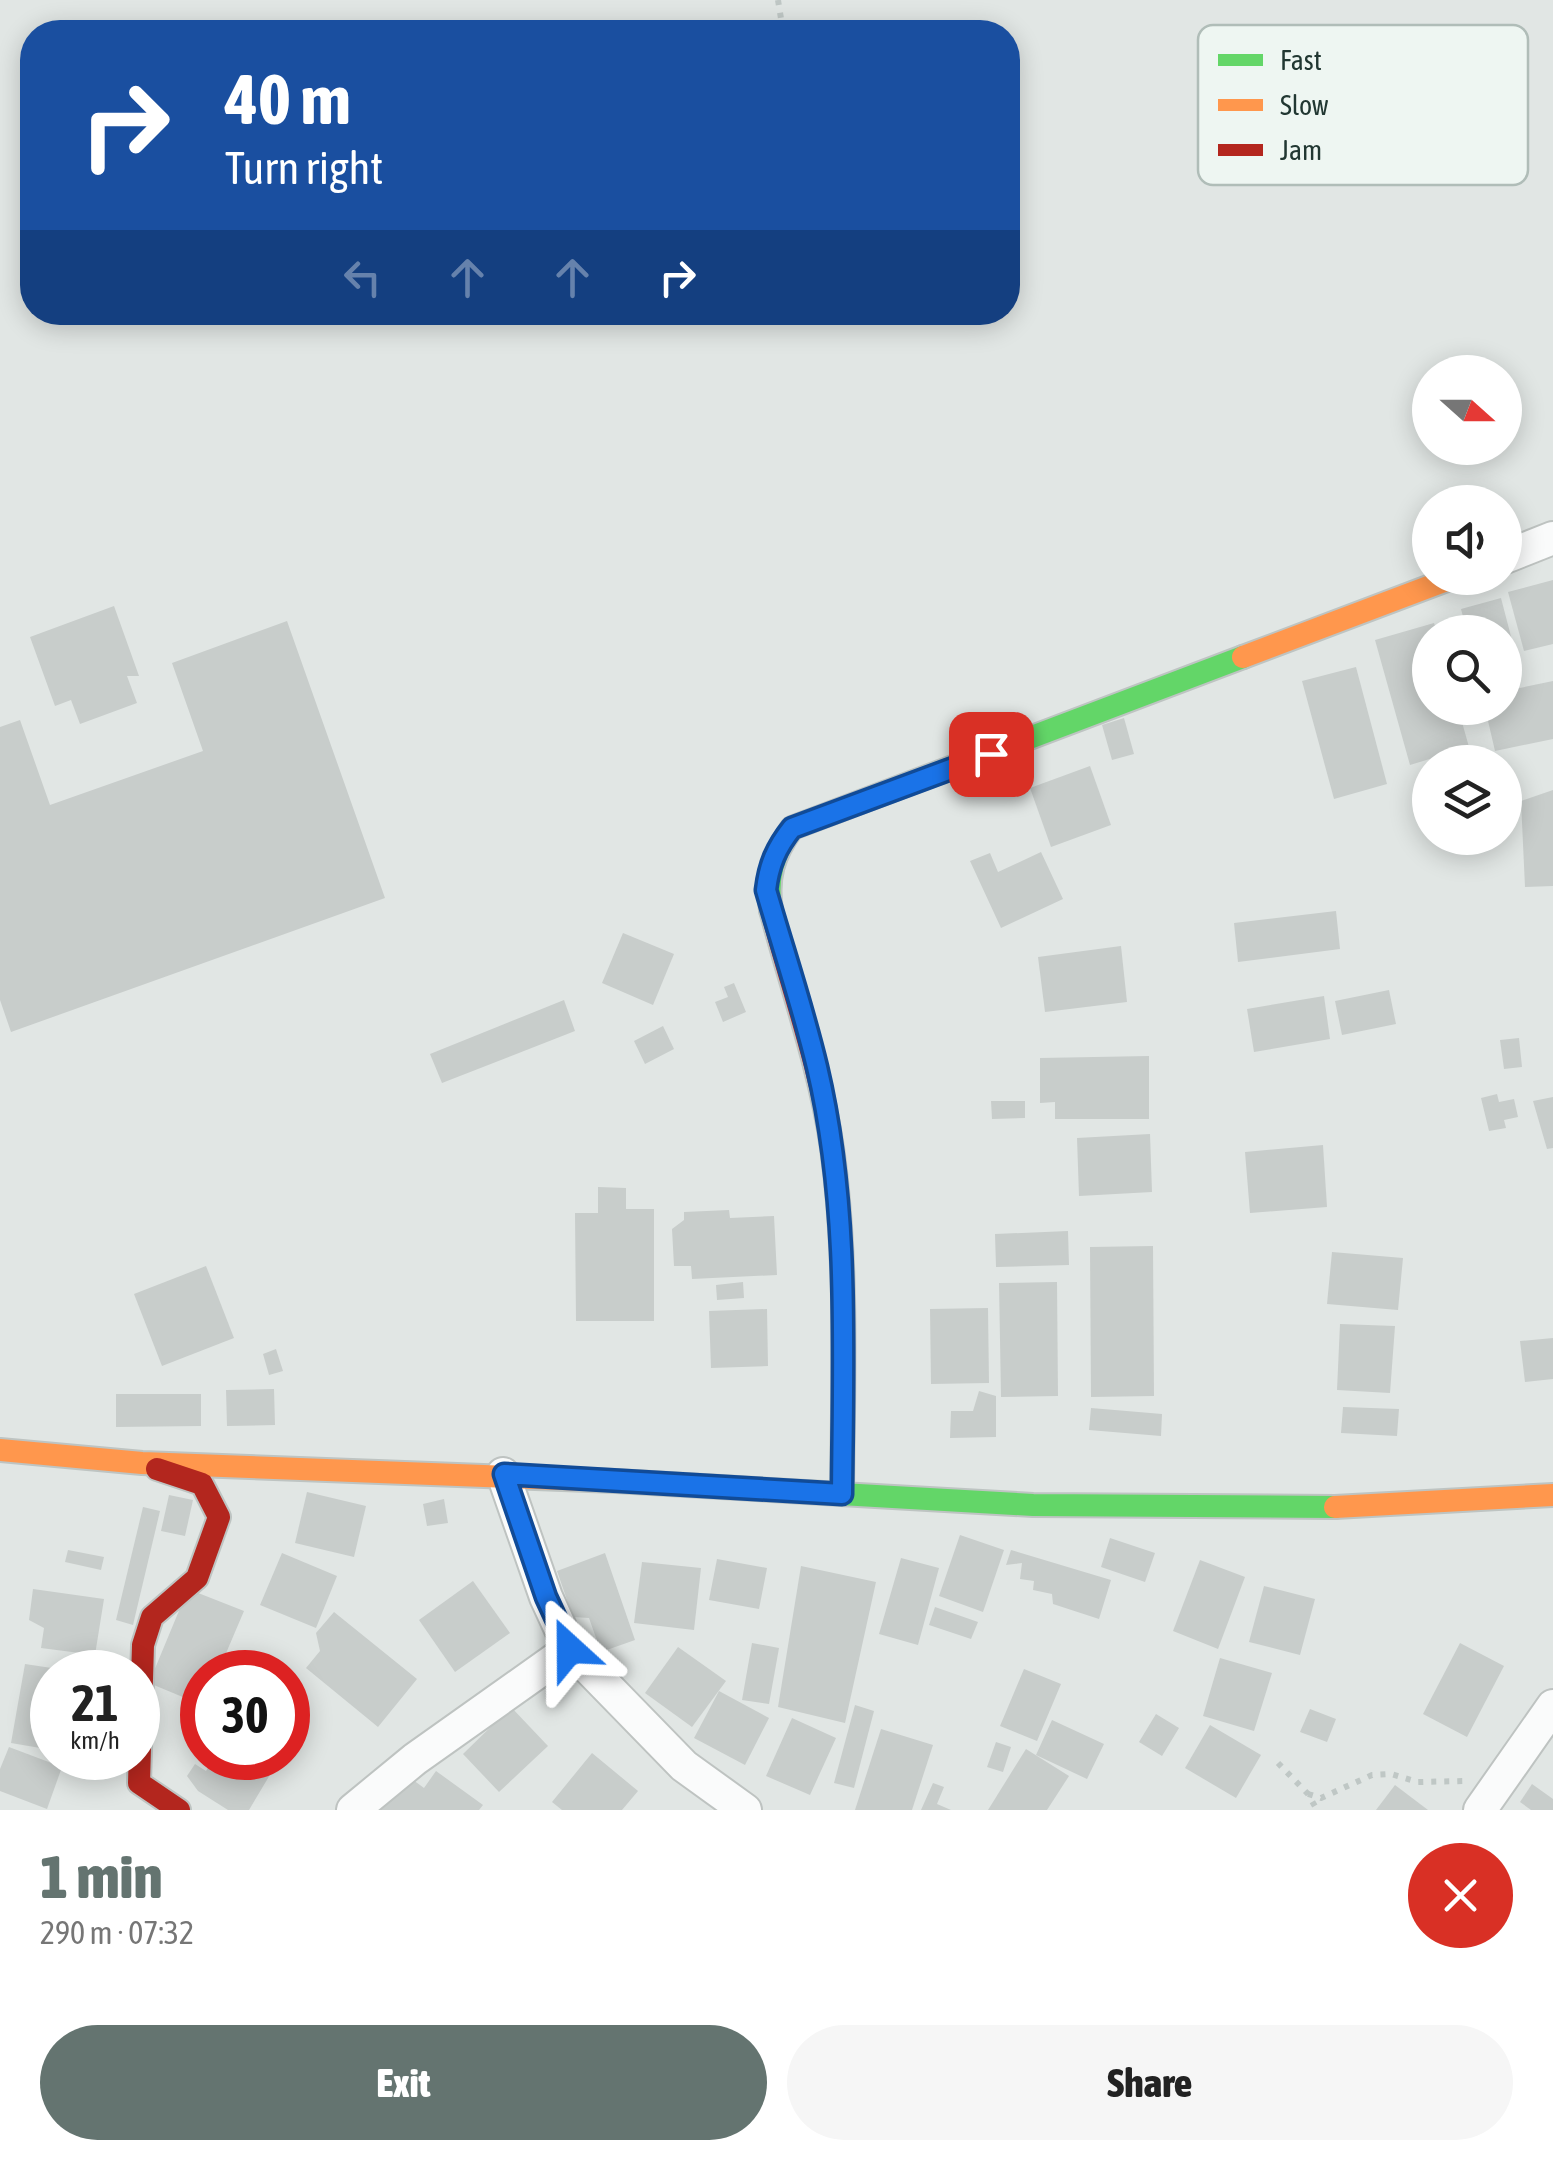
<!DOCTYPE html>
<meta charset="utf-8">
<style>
:root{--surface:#fff;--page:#f6f6f6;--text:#222;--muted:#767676;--accent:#647470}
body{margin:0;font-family:"Asap Condensed",sans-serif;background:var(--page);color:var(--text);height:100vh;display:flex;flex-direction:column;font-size:38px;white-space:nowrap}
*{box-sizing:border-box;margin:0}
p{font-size:32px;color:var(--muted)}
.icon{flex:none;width:55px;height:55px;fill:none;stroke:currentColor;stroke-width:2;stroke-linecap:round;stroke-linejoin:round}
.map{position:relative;height:1810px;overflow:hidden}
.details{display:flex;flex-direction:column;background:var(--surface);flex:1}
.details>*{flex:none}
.guide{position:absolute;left:20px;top:20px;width:1000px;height:305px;border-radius:40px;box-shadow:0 5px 25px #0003;background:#1a4fa0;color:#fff;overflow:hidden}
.needle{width:65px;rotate:111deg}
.fabs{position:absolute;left:1412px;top:355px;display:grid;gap:20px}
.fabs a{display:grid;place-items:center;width:110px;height:110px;border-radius:50%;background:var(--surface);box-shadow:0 5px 25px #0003;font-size:50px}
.speed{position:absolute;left:30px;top:1650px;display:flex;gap:20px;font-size:50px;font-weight:700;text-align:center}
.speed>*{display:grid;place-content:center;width:130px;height:130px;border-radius:50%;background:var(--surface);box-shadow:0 5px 25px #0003;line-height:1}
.speed small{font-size:25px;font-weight:400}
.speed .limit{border:15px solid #d22;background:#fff;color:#111}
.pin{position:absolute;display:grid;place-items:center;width:85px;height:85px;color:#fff;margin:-42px;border-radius:20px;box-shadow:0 5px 15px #0006}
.me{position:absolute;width:110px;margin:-55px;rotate:336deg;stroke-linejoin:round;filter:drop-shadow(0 0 8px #0008)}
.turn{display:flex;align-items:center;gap:35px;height:210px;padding:0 40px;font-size:45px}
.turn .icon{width:130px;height:130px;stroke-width:2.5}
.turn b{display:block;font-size:70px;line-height:85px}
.lanes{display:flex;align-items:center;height:95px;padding:0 40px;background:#0003;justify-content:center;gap:50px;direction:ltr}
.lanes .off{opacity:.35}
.round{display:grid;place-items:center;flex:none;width:105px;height:105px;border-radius:52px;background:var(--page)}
.headline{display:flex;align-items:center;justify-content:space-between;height:170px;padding:0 40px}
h1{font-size:60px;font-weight:800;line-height:75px;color:var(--accent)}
.primary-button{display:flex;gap:20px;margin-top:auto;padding:20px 40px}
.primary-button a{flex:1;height:115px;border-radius:60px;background:var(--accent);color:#fff;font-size:40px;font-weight:800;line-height:115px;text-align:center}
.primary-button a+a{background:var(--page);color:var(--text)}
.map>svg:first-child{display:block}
</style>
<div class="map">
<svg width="1553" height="1810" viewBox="0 0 1553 1810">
<rect width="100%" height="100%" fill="#e1e6e4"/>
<g fill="#c8cdcb">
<polygon points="1553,580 1553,644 1524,651 1508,592"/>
<polygon points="1501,598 1514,648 1505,650 1505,632 1467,632 1461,609"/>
<polygon points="114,606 139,676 127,676 137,703 80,724 71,700 55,706 30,637"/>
<polygon points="287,621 385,898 11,1032 0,1000 0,727 20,720 50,805 203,751 172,663"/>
<polygon points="1434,623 1437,632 1430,632 1430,708 1458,708 1469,747 1410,765 1375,640"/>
<polygon points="1356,667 1387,784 1334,799 1302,681"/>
<polygon points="1553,681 1553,739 1495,751 1485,708 1505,708 1505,691"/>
<polygon points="1124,718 1134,754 1112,760 1102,725"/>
<polygon points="1090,766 1111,825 1051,847 1030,788"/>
<polygon points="1553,790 1553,886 1525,887 1521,801"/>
<polygon points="1041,852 1063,899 1001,928 970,861 990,853 998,872"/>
<polygon points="1336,911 1340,949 1238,962 1234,923"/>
<polygon points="623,933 674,954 653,1005 602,983"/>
<polygon points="1121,946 1127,1002 1045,1012 1038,957"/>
<polygon points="734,983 746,1012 723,1022 715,1002 728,997 724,987"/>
<polygon points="1389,990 1396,1024 1342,1035 1335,1001"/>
<polygon points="1324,996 1330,1039 1254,1052 1247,1009"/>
<polygon points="564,1000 575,1031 442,1083 430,1054"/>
<polygon points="663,1026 674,1049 645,1064 634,1041"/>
<polygon points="1519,1038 1522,1067 1504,1069 1500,1040"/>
<polygon points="1149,1056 1149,1119 1055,1119 1055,1102 1040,1103 1040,1058"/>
<polygon points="1497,1094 1499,1102 1514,1099 1518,1117 1504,1120 1506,1128 1489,1131 1481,1098"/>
<polygon points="1553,1097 1553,1148 1547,1149 1533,1101"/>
<polygon points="991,1101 1025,1101 1025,1118 992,1119"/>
<polygon points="1150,1134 1152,1192 1079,1196 1077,1138"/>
<polygon points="1323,1145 1327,1207 1250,1213 1245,1152"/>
<polygon points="598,1187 626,1188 626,1209 654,1209 654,1321 576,1321 575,1213 598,1213"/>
<polygon points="729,1210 730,1218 774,1216 777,1275 692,1279 691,1266 674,1266 672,1229 684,1220 684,1212"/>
<polygon points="1068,1231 1069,1265 996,1267 995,1234"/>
<polygon points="1153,1246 1154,1396 1091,1397 1090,1247"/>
<polygon points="1332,1252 1403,1258 1398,1310 1327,1304"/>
<polygon points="206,1266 234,1338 162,1366 134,1294"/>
<polygon points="743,1282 744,1298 717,1300 716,1285"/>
<polygon points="1057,1282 1058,1396 1001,1397 999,1283"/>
<polygon points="988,1308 989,1383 931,1384 930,1309"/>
<polygon points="767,1309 768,1366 711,1368 709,1311"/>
<polygon points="1340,1324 1395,1326 1390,1393 1337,1390"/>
<polygon points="1553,1338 1553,1379 1525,1382 1520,1341"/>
<polygon points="276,1349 283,1371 269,1375 263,1354"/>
<polygon points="274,1389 275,1425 227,1426 226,1390"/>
<polygon points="979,1391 996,1396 996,1437 950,1438 951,1411 973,1411"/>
<polygon points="116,1394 201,1394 201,1426 116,1427"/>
<polygon points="1343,1407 1399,1409 1397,1436 1341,1433"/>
<polygon points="1091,1408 1162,1414 1161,1436 1089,1430"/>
<polygon points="307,1492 366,1506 354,1557 295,1543"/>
<polygon points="169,1495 193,1500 185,1536 161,1531"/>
<polygon points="444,1499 448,1523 427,1526 423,1504"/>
<polygon points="143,1507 160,1511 133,1625 116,1620"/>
<polygon points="960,1535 1004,1550 983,1612 939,1596"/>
<polygon points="1110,1538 1155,1553 1145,1582 1101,1567"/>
<polygon points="68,1550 104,1557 101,1570 65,1562"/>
<polygon points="1011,1550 1111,1580 1099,1619 1053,1604 1052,1594 1033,1590 1034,1581 1020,1579 1022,1563 1006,1565"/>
<polygon points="282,1553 337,1576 316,1628 260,1605"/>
<polygon points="605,1553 635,1640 601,1652 589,1618 573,1617 557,1571"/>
<polygon points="901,1558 939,1568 918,1645 879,1634"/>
<polygon points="717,1559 767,1568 759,1609 709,1600"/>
<polygon points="1200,1560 1245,1577 1218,1649 1173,1631"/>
<polygon points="642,1562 701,1568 694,1630 634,1623"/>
<polygon points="801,1566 876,1582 845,1723 778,1707"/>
<polygon points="473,1581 510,1633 455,1672 419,1620"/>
<polygon points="1264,1586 1315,1599 1300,1655 1249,1642"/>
<polygon points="33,1589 104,1599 95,1655 41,1648 44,1628 29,1620"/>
<polygon points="188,1589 244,1611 218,1672 202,1672 202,1705 149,1683"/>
<polygon points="935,1607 978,1622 971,1639 929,1625"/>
<polygon points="334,1612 417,1679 378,1727 306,1668 320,1651 316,1633"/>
<polygon points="752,1643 779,1648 769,1704 742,1700"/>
<polygon points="1460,1643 1504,1666 1467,1737 1423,1714"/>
<polygon points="678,1647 726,1681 692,1727 645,1693"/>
<polygon points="1220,1658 1272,1673 1254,1731 1203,1716"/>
<polygon points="25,1664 65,1670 52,1672 52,1750 11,1743"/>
<polygon points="1024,1669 1061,1684 1037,1741 1000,1726"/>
<polygon points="719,1691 769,1718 745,1765 694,1738"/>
<polygon points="855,1705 874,1711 854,1788 834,1783"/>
<polygon points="511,1707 548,1746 499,1792 463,1754"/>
<polygon points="1310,1709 1336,1719 1327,1742 1300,1732"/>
<polygon points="1156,1714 1179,1728 1162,1756 1139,1742"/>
<polygon points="792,1718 836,1738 810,1795 766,1776"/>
<polygon points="1052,1720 1104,1744 1087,1779 1036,1755"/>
<polygon points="1210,1725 1261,1755 1236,1798 1185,1768"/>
<polygon points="881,1729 933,1745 912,1810 855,1810"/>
<polygon points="996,1742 1011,1747 1003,1772 987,1767"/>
<polygon points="9,1747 62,1767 47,1809 0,1791 0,1769"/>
<polygon points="1026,1749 1069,1776 1047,1810 988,1810"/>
<polygon points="592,1753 638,1791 622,1810 562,1810 552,1802"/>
<polygon points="214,1758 257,1758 274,1768 249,1810 228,1810 198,1791 187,1776 195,1764 206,1771"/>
<polygon points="436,1771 483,1805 479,1810 379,1810 405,1774 424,1788"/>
<polygon points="933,1783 944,1787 937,1804 951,1810 921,1810"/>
<polygon points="1532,1784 1553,1799 1553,1810 1531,1810 1520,1802"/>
<polygon points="1395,1785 1428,1810 1376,1810"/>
</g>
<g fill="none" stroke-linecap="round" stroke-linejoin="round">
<defs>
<g id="street">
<polyline points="1505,557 1553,538"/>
<polyline points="503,1474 546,1597 570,1649 684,1766 745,1810"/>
<polyline points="353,1810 415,1759 570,1649"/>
<polyline points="1480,1810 1553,1706"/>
</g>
<g id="fast">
<path d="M771,910C766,877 773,855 792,828L1243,657"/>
<polyline points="616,1481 1033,1505 1335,1507"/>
</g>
<g id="slow">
<polyline points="1243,657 1452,578"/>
<polyline points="0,1450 142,1463 616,1481"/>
<polyline points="1335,1507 1553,1495"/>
</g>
<g id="jam">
<path d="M771,910C792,989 820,1067 832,1148C848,1262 843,1379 842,1494"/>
<polyline points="157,1469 202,1484 219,1517 197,1578 152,1617 143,1645 139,1783 179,1810"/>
</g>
</defs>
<use href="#street" stroke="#bec3c1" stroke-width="36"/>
<use href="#fast" stroke="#bec4c2" stroke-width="26"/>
<use href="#slow" stroke="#bec4c2" stroke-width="26"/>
<use href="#jam" stroke="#bec4c2" stroke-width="26"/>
<g stroke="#bfc7c5" stroke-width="6" stroke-dasharray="5 8" stroke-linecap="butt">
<polyline points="778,0 783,31"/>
<polyline points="1278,1763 1308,1794 1317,1810"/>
<polyline points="1308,1794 1321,1798 1372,1775 1391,1774 1418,1782 1464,1781"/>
</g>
<use href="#street" stroke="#fafbfb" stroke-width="32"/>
<use href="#fast" stroke="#63d668" stroke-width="22"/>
<use href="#slow" stroke="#ff974d" stroke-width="22"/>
<use href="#jam" stroke="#b3261e" stroke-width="22"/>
</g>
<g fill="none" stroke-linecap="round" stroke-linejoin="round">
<defs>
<path id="route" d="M570,1649L546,1597L504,1474L842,1494C843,1352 850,1206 817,1067C803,1008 783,949 766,890C769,865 776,848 792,828L991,754"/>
</defs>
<use href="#route" stroke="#114b97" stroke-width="25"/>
<use href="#route" stroke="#1a73e8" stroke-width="18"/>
</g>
<rect x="1198" y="25" width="330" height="160" rx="15" fill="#eef6f2" stroke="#b0bdb8" stroke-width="2.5"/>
<rect x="1218" y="54" width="45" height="12" fill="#63d668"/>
<rect x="1218" y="99" width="45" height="12" fill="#ff974d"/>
<rect x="1218" y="144" width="45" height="12" fill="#b3261e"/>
<g font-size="28" fill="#213732">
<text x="1280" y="70">Fast</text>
<text x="1280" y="115">Slow</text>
<text x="1280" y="160">Jam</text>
</g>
</svg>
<div class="fabs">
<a><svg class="needle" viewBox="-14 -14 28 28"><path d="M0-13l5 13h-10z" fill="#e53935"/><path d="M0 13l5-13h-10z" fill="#767676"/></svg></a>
<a><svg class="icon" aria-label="sound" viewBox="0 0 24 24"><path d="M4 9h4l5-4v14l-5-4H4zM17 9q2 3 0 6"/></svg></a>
<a><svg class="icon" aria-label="search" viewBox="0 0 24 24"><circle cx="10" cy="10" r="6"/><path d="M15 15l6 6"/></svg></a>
<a><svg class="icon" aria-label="layers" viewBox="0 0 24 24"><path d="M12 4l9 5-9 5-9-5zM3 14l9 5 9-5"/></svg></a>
</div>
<div class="speed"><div>21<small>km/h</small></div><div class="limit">30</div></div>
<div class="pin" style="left:991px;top:754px;background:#d93025"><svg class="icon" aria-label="arrive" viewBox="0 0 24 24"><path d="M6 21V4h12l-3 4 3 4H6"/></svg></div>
<svg class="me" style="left:570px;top:1649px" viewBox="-20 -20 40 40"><path d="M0-17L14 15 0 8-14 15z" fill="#1a73e8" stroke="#fff" stroke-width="4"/></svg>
<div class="guide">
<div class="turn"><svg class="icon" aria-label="right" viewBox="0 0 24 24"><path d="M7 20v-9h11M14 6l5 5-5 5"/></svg><div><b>40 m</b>Turn right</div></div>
<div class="lanes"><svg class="icon off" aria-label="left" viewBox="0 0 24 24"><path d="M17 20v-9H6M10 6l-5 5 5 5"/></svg><svg class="icon off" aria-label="ahead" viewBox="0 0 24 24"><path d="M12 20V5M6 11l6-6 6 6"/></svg><svg class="icon off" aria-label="ahead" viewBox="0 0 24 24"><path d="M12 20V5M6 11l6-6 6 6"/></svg><svg class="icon" aria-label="right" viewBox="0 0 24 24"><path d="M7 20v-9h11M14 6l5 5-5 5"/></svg></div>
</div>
</div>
<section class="details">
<div class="headline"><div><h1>1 min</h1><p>290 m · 07:32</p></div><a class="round" style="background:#d93025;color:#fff"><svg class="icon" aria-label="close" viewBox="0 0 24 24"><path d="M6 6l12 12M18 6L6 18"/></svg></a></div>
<div class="primary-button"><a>Exit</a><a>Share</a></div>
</section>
